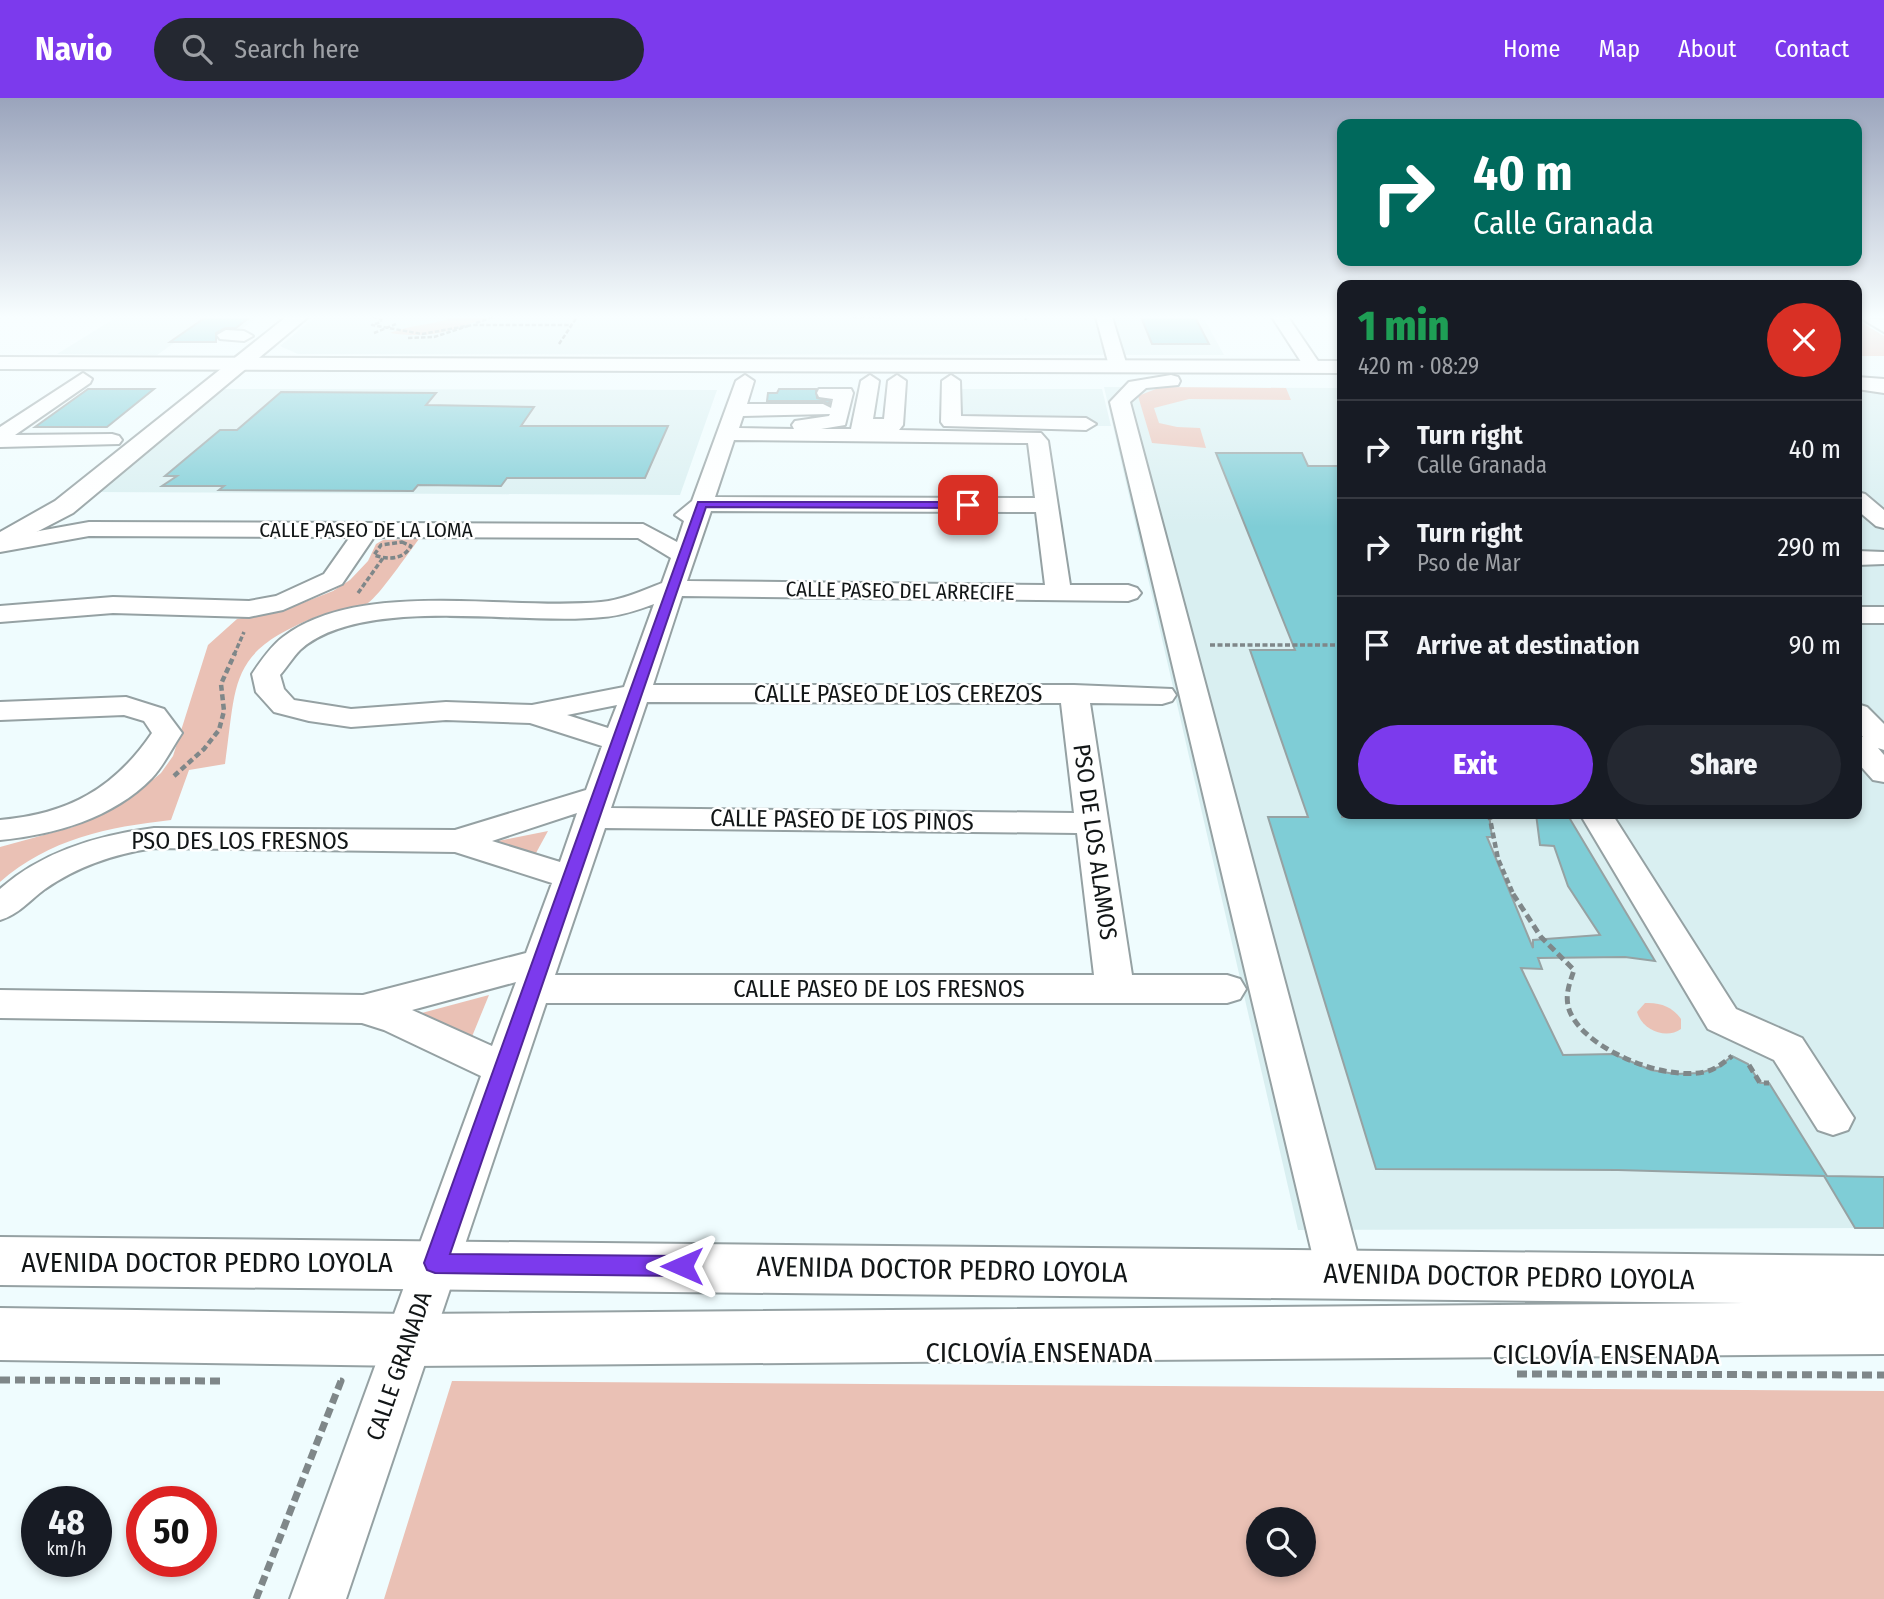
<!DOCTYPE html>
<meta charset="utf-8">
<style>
:root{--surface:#171b24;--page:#242831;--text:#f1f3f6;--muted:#9ea1a6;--line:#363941;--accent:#7c3aed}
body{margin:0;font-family:"Fira Sans Condensed",sans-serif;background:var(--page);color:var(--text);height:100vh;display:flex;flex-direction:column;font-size:26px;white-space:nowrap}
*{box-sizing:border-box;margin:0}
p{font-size:23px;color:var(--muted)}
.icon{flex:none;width:38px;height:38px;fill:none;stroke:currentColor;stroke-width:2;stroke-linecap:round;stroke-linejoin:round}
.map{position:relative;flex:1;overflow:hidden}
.details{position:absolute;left:1337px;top:182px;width:525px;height:539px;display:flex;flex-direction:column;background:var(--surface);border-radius:14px;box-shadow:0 4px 10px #0003}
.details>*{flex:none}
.guide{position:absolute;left:1337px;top:21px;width:525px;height:147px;border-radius:14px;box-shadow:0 4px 10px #0003;background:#00695c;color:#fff;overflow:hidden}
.buttons{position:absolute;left:1246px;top:1409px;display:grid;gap:14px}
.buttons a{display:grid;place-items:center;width:70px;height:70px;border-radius:50%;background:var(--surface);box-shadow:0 4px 10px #0003;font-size:35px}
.speed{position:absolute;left:21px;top:1388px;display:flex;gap:14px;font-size:35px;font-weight:700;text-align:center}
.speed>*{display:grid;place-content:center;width:91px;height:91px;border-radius:50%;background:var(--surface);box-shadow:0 4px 10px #0003;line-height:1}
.speed small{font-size:18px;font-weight:400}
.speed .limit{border:10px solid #d22;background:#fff;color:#111}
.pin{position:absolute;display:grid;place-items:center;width:60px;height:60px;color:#fff;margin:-30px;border-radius:14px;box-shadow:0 4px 10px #0006}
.me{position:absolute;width:77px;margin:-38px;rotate:270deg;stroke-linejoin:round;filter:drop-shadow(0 0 5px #0008)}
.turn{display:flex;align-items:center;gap:24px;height:147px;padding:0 21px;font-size:32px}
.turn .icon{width:91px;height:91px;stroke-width:2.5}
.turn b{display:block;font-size:49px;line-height:60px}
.round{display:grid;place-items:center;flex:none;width:74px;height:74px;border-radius:37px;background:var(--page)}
.summary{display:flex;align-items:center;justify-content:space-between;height:119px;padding:0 21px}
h1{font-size:42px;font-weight:800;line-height:52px;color:#1e9e55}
.action{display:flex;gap:14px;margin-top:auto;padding:14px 21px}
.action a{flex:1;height:80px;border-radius:42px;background:var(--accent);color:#fff;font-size:28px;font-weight:800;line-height:80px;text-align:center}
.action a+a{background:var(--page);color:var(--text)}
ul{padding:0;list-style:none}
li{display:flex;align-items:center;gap:21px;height:98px;padding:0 21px;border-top:2px solid var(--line)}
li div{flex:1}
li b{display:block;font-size:26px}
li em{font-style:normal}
header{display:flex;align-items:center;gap:42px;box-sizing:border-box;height:98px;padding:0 35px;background:var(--accent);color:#fff}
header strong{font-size:33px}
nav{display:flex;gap:38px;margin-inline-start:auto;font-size:24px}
.search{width:490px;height:63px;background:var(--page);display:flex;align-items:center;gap:18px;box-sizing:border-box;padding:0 24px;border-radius:38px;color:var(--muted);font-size:26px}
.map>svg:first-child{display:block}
</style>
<header>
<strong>Navio</strong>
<div class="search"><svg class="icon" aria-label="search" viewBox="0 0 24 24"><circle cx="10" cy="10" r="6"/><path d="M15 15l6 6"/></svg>Search here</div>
<nav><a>Home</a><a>Map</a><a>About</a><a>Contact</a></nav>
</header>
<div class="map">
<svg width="1884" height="1501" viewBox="0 0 1884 1501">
<rect width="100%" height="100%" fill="#effcfe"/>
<g fill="#d9eff1">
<polygon points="117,219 258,219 232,238 184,238 157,257 57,256"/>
<polygon points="315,219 1203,219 1224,257 298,256 280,248"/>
<polygon points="1104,289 1342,290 1342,716 1857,716 1857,293 1884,293 1884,1130 1298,1132"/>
<polygon points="222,291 717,292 680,397 92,394"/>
<polygon points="943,291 1102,291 1111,328 942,328"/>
</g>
<g fill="#eac1b5" fill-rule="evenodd">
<path d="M453,219H489C449,233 432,241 390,235C412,226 432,228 453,219Z"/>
<polygon points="1857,222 1884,238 1884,258 1857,258"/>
<polygon points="1161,289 1286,290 1291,302 1189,301 1154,310 1159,325 1177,329 1200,330 1206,350 1152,345 1138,298"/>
<path d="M419,441C409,454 379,498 368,505C354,513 332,513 316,519C228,554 237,583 225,666L189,672L171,722C108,729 49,741 0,784V749L73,729L132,699L161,675L173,658L208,547L237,521L287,511L333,493L350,482L368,463L376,446L383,442Z"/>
<polygon points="548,733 536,755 488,745"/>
<polygon points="489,897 471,941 418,916"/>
<path d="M1645,905C1660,904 1673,909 1681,921V931C1666,942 1642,932 1637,914Z"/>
<path d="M452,1283L1884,1293V1501H384ZM1258,1421H1304V1466H1258Z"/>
</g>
<g fill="#7fcdd6" stroke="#96a2a3" stroke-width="2">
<polygon points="206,219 250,219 236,230 225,230 216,235 216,244 170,244"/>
<polygon points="1141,219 1195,219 1209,246 1152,246"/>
<polygon points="88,291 154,291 107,329 35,329"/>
<polygon points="779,291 816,291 817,300 830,303 829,306 823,303 767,303 768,295 777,295"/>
<polygon points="281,294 436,295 426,307 534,309 521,328 668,328 645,380 507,380 501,388 418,387 413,393 219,392 224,388 162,388 177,378 165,378 220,332 237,332"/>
<polygon points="1216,355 1302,355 1308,368 1342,368 1342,719 1489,716 1492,739 1487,739 1533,850 1533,842 1600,837 1568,788 1554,748 1540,747 1536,716 1567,716 1655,863 1625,859 1538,860 1542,871 1521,870 1563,957 1613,956 1651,972 1675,976 1700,975 1719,969 1732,958 1748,966 1760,985 1769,985 1827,1078 1884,1079 1884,1130 1855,1130 1824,1078 1618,1072 1376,1071 1268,719 1308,719 1250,552 1295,552"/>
</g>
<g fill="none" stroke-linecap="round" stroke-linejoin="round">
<defs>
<g id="minor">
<polygon points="1096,219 1112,219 1127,268 1124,272 1112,272 1109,268"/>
<polygon points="1272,219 1288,219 1322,269 1319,273 1307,273"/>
<polygon points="1859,219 1884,222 1884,234"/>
<polygon points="226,232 244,233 253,238 244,243 220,241 217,237"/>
<polygon points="83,275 92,281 90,285 15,337 112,336 119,338 122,342 119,346 0,349 0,329"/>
<path d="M745,277L754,283L747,306H823L831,310L833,301L819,299L817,295L819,291H851L853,295L845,327L821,331H851L861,283L870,277L879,283L873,321H884L888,283L897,277L906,283L903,327L899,332L1041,335L1048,343L1070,487H1128L1137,490L1141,495L1137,500L1128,503L682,498L653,587H1074L1172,591L1176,597L1172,603L1162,606L1090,605L1132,877H1227L1240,881L1246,891L1240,901L1227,905H546L346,1501H290L481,978L384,932L362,925L0,920V892L363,897L526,855L552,785L455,754L154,750C114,756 78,768 45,791C30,802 18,817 0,822V791C43,753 98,737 154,730L455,732L586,692L602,648L530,625L446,622L351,629L309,623L274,614L256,594L252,576C260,564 271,548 283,539C360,480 509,513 601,504C622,502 642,493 662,485L671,460L638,440L374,439L342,486L283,512L249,519L113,515L0,524V508L113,499L249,503L276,498L324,476L350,439L89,438L0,454V440L89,424L643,426L677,444L684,423L675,417L692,403L736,283ZM830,316L829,318L795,323L792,327L794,331L739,330L743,318ZM734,342L1028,345L1035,400L715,399ZM711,413L1036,414L1045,487L687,483ZM654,506L624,589L532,607L446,604L351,611L294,602L284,591L280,577C287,569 293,559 300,552C362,496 522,528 603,519C620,518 638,512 654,506ZM647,604L1061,605L1074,715L611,710ZM617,607L608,630L567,617ZM577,715L560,764L492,743ZM605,730L1077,735L1094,877H555ZM516,884L492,948L412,912Z"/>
<polygon points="951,277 960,283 961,318 1086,320 1096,326 1086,332 944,328 941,324 942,283"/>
<polygon points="1171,277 1178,279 1180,283 1178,287 1146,290 1130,304 1363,1176 1356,1191 1340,1197 1324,1191 1317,1176 1110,304 1129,284"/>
<polygon points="1857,394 1865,396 1884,412 1884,430 1876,428 1857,412"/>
<polygon points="1857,453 1884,454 1884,466 1857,467"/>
<rect x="1857" y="509" width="27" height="16"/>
<path d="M126,599L164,611L182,635C172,650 164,667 152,680C113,720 54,737 0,742V722C68,716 114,691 152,635L144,623L124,617L0,622V604Z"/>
<polygon points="1857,606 1867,609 1884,626 1884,652 1878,650 1884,657 1884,684 1873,682 1857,664 1857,637 1863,639 1857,632"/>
<polygon points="1580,716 1612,716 1736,911 1802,940 1854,1020 1848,1032 1833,1037 1818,1032 1774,962 1708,931"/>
</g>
<g id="major">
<polygon points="286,219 308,219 73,415 0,453 0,434 55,403"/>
<polygon points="0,1139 1884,1158 1884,1256 409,1268 0,1262 0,1210 409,1216 1744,1205 0,1187"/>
</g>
<g id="highway">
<polygon points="0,259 1342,263 1342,275 0,271"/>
<polygon points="1857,279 1884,281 1884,295 1857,291"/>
</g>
</defs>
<use href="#minor" stroke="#95a1a3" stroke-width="4"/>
<use href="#major" stroke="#95a1a3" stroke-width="4"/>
<use href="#highway" stroke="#95a1a3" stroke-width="4"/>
<g stroke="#7f8789" stroke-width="2.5" stroke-dasharray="4.5 2" stroke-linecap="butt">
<polyline points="373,219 381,221 381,224 372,227 422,236 472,227 572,227"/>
<polyline points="853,219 881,219"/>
<polyline points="1025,219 1026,222"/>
<polyline points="476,225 493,219"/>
<polyline points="374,235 396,226"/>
<polyline points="408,240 434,239 468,228"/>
<polyline points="559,246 577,219"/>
</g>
<g stroke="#7f8789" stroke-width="3.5" stroke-dasharray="5 2.5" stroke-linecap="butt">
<path d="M402,444L411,448C403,462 388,462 374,457L381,447Z"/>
<polyline points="358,495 383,460"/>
<polyline points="1210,547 1342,547"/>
<polyline points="234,557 244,534"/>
</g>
<g stroke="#7f8789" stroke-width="4.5" stroke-dasharray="6 3.5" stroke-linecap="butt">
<polyline points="174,678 204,651 219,632 224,613 221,586 235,555"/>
<polyline points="1489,716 1498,761 1514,798"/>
</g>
<g stroke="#7f8789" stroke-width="5" stroke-dasharray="8 4.5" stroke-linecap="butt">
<path d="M1513,796L1541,839L1574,872C1569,887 1564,899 1570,914C1586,952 1665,983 1704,974C1715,972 1723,965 1732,958"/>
<polyline points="1749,967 1760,985 1769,985"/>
</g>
<g stroke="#7f8789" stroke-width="7" stroke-dasharray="10 5" stroke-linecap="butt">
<polyline points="1517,1276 1884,1277"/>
<polyline points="0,1282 223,1283"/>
<polyline points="256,1501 341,1283 337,1283"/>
</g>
<use href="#minor" fill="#fff" fill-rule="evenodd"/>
<use href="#major" fill="#fff" fill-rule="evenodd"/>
<use href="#highway" fill="#fff" fill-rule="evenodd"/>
</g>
<linearGradient id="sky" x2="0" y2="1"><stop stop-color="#9aa4bc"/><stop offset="0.51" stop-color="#f8feff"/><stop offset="1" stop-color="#f8feff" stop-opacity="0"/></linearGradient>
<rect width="1884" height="429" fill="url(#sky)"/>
<polygon fill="#7c3aed" stroke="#51269a" stroke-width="2" points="698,404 968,404 973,407 968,410 706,409 450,1156 682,1158 690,1161 693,1168 690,1175 682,1178 435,1175 427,1172 424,1165"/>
<g text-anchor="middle" stroke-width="5" stroke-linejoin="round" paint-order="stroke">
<g font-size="21" fill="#121617" stroke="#fff">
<text x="366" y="439">CALLE PASEO DE LA LOMA</text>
<text transform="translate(900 493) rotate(1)" y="7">CALLE PASEO DEL ARRECIFE</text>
</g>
<g font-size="24" fill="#121617" stroke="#fff">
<text x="898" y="604">CALLE PASEO DE LOS CEREZOS</text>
<text transform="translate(842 722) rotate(1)" y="8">CALLE PASEO DE LOS PINOS</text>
<text x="240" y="751">PSO DES LOS FRESNOS</text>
<text transform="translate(1095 744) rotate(82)" y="8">PSO DE LOS ALAMOS</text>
<text x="879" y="899">CALLE PASEO DE LOS FRESNOS</text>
<text transform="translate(399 1268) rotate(-71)" y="8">CALLE GRANADA</text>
</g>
<g font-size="28" fill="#121617" stroke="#fff">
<text x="207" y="1174">AVENIDA DOCTOR PEDRO LOYOLA</text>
<text transform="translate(942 1171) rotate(1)" y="10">AVENIDA DOCTOR PEDRO LOYOLA</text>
<text transform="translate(1509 1178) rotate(1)" y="10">AVENIDA DOCTOR PEDRO LOYOLA</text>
<text x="1039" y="1264">CICLOVÍA ENSENADA</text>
<text x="1606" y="1266">CICLOVÍA ENSENADA</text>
</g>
</g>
</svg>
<div class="buttons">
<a><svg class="icon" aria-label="search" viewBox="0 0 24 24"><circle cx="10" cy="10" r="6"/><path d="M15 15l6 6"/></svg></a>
</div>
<div class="speed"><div>48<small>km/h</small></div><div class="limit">50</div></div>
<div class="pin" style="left:968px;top:407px;background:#d93025"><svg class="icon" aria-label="arrive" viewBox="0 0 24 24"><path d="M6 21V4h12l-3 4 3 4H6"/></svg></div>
<svg class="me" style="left:682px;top:1168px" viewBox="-20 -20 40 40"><path d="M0-17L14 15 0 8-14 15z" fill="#7c3aed" stroke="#fff" stroke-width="4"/></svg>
<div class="guide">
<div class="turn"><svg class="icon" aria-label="right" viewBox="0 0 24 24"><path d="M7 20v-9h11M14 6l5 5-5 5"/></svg><div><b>40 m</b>Calle Granada</div></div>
</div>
<section class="details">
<div class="summary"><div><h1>1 min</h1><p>420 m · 08:29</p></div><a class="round" style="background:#d93025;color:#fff"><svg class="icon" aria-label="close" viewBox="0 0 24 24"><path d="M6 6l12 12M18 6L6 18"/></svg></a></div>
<ul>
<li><svg class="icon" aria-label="right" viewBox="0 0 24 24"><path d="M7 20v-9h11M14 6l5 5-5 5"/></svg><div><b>Turn right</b><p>Calle Granada</p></div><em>40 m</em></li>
<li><svg class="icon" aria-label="right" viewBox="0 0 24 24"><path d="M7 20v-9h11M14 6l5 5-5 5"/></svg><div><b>Turn right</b><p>Pso de Mar</p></div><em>290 m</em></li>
<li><svg class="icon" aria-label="arrive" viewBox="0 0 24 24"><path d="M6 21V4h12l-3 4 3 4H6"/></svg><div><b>Arrive at destination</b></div><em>90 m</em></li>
</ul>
<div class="action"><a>Exit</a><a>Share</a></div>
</section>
</div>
